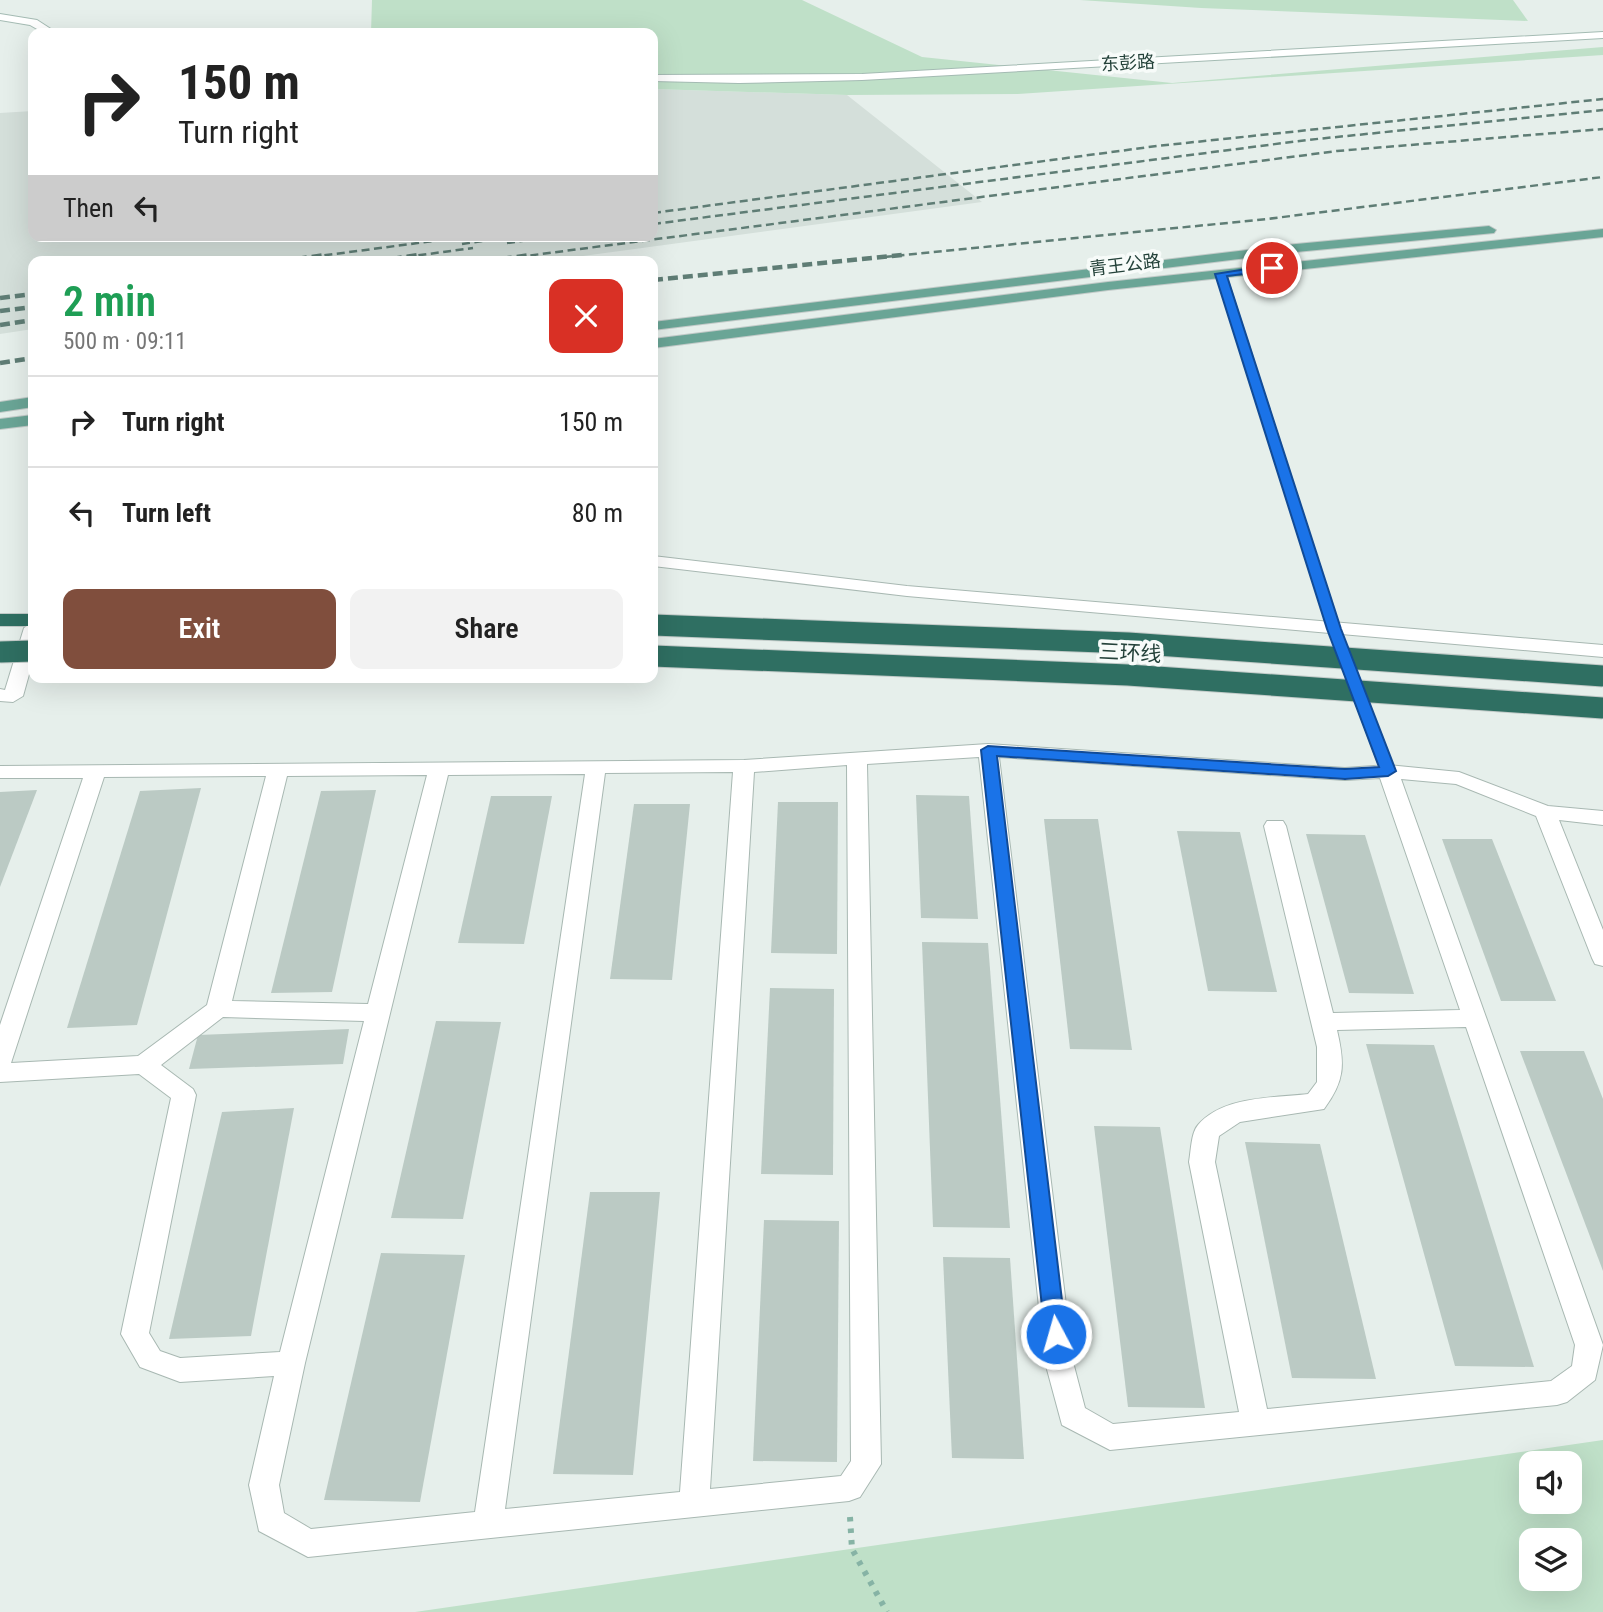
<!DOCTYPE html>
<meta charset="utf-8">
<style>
:root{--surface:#fff;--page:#f2f2f2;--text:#222;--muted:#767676;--line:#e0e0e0;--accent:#804e3d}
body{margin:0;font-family:"Roboto Condensed","Noto Sans SC",sans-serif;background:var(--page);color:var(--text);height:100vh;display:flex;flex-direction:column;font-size:26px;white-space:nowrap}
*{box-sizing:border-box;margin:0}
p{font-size:23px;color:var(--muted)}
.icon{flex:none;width:38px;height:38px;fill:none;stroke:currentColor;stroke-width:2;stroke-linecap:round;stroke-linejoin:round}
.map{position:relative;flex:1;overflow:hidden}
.drawer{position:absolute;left:28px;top:256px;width:630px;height:427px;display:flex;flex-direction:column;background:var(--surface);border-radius:14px;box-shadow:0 7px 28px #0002}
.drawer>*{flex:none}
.guide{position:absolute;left:28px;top:28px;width:630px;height:214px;border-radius:14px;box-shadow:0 7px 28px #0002;background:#fff;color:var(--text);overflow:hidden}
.controls{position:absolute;left:1519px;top:1451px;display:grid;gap:14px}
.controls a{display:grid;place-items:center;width:63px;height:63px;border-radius:14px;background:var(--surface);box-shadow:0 7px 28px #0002;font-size:35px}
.pin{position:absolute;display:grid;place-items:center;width:60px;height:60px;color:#fff;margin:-30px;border:4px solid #fff;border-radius:50%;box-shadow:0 2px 7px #0007}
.me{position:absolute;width:77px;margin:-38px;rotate:354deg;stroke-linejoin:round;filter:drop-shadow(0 0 5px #0008)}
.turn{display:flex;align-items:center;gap:24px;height:147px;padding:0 35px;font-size:32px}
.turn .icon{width:91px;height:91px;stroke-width:2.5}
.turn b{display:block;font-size:49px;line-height:60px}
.then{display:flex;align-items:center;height:66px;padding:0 35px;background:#0003;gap:14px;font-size:26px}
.round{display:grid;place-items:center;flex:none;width:74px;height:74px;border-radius:14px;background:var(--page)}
.headline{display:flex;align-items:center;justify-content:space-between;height:119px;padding:0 35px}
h1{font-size:42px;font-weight:600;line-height:52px;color:#1e9e55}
.button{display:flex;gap:14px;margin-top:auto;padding:14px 35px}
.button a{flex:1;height:80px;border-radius:14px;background:var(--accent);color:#fff;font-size:28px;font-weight:600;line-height:80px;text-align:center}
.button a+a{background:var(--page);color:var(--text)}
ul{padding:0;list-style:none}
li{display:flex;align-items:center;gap:21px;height:91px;padding:0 35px;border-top:2px solid var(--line)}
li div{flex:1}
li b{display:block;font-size:26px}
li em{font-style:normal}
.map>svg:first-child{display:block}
</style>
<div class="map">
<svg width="1603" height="1612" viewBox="0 0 1603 1612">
<rect width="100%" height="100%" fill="#e6efeb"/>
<polygon fill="#d4dfda" points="653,89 847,95 982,202 546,261 33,261 33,329 0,334 0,113 33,111 33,236 653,236"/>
<g fill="#bfe0c8" fill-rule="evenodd">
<polygon points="372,0 802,0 922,57 1172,83 1603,47 1603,55 1018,94 847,95 653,89 653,33 371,33"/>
<polygon points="1080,0 1513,0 1528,21 1201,8"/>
<path d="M1603,1440V1612H415ZM1531,1463H1570V1502H1531ZM1531,1540H1570V1578H1531Z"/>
</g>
<g fill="#bbcac4">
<polygon points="201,788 137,1025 67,1028 140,791"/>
<polygon points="37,790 0,887 0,792"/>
<polygon points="376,790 332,992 271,993 321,791"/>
<polygon points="916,795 969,796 978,919 921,918"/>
<polygon points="491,796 552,796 524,944 458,943"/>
<polygon points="778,802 838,802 837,954 771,953"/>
<polygon points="634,804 690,804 672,980 610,979"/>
<polygon points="1044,819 1098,819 1132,1050 1070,1049"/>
<polygon points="1177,831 1240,832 1277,992 1208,991"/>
<polygon points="1306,834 1365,835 1414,994 1349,993"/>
<polygon points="1442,839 1492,839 1556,1001 1501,1001"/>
<polygon points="922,942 988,943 1010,1228 933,1227"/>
<polygon points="770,988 834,989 833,1175 761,1174"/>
<polygon points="436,1021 501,1022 463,1219 391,1218"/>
<polygon points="349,1029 343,1064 189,1069 198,1035"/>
<polygon points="1366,1044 1434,1045 1534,1367 1455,1366"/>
<polygon points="1520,1051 1584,1051 1603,1099 1603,1271"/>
<polygon points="294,1108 251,1336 169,1339 222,1112"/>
<polygon points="1094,1126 1160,1127 1205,1408 1128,1407"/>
<polygon points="1245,1142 1320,1144 1376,1379 1292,1378"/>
<polygon points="590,1192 660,1192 633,1475 553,1474"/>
<polygon points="764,1220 839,1221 837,1462 753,1461"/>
<polygon points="381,1253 465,1255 420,1502 324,1500"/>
<polygon points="943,1257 1010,1258 1024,1459 952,1458"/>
</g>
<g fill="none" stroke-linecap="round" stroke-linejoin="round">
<defs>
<polygon id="lane" points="1221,271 1226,274 1340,629 1395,771 1393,774 1383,774 1381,771 1328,629 1216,274"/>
<g id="street">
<polygon points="653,556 907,586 1603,645 1603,657 907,596 653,566"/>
<polygon points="33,622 33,660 23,696 13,702 0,701 0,689 5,690 24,628"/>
<path d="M988,744L1345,768L1388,765L1459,772L1548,806L1603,811V825L1559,820L1603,930V966L1595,964L1592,958L1536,816L1456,784L1401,779L1603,1345L1595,1380L1567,1402L1557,1405L1110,1450L1062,1425L1045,1362L979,757L867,764L881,1464L860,1497L849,1501L308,1557L259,1531L249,1485L274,1376L180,1382L140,1367L121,1334L171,1098L139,1074L0,1082V1025L83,778H0V766L744,760ZM999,757L1345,780L1380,778L1460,1010L1333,1013L1286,826L1283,821H1267L1264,826L1317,1047V1082L1308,1094C1273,1098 1223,1096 1198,1125C1191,1133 1191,1151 1189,1162L1239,1412L1113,1424L1085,1408L1073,1362ZM847,765L851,1461L841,1476L710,1489L754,772ZM733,772L680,1492L505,1509L605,773ZM585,774L475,1512L311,1529L284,1513L279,1485L305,1363L448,775ZM427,775L368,1004L232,1001L287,776ZM266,776L207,1005L138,1056L11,1063L104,777ZM223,1017L364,1021L280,1352L180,1358L160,1351L149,1333L196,1095L193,1089L161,1065ZM1466,1027L1575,1345L1572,1366L1551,1381L1267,1409L1215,1162L1219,1136L1240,1122L1324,1109C1345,1080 1345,1065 1337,1030Z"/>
</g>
<g id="secondary">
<polygon points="0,14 37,20 57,33 44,33 30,25 0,20"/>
<polygon points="1603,32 1603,38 862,80 739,83 653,81 653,75 862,74"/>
</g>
<g id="primary">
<polygon points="1489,226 1496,230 1494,233 1296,252 653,330 653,322 1296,244"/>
<polygon points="1603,229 1603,237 1108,290 653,348 653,339 1108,282"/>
<polygon points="33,397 33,407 0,412 0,402"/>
<polygon points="33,415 33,425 0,429 0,419"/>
</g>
<rect id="highway" x="0" y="614" width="33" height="12"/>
</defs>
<use href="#lane" stroke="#a8b8b2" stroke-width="2"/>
<use href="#street" stroke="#a8b8b2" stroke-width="2"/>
<use href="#secondary" stroke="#a4bbb3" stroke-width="2"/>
<use href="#primary" stroke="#c2cac8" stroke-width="2"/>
<use href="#highway" stroke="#c2cac8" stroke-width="2"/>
<polyline stroke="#86b3a5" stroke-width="6" stroke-dasharray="4.5 7" stroke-linecap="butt" points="850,1517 852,1549 887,1612"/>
<use href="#lane" fill="#fff" fill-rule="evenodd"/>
<use href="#street" fill="#fff" fill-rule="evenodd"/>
<use href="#secondary" fill="#fff" fill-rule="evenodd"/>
<use href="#primary" fill="#6aa596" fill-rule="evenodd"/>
<use href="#highway" fill="#2f6f62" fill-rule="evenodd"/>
<g stroke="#5f7d75" stroke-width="2.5" stroke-dasharray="8 4.5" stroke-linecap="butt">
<polyline points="653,213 1157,146 1603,99"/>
<polyline points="653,224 1307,140 1603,110"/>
<polyline points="507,243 559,236"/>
<polyline points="462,244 518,236"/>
<polyline points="312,257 471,236"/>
<polyline points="406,257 473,248"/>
<polyline points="518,257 1337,151 1603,129"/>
<polyline points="884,257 1267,219 1603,177"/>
</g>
<g stroke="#5f7d75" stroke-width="4.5" stroke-dasharray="10 5" stroke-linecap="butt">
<polyline points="282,261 325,255"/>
<polyline points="377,261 419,255"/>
<polyline points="487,261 531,255"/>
<polyline points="653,280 902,255"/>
<polyline points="0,298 33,294"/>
<polyline points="0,311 33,307"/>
<polyline points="0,325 33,320"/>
<polyline points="0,363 33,358"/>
</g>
<defs>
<g id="highway-bridge">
<polyline points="653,625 1128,643 1603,676"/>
<polyline points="0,652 33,651"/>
<polyline points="653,656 1128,675 1603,708"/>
</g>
</defs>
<use href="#highway-bridge" stroke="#c2cac8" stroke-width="23" stroke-linecap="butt"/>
<use href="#highway-bridge" stroke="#2f6f62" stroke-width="21"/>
</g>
<polygon fill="#1a73e8" stroke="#114b97" stroke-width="2" points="1272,265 1276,265 1276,270 1227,276 1341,629 1396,771 1388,776 1345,779 997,756 1066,1334 1063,1340 1056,1343 1048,1340 1045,1334 981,750 988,746 1345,769 1379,767 1327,629 1215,274"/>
<g text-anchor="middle" stroke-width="7" stroke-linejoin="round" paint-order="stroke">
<g font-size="18" fill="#24423a" stroke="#f7fbf9">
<text transform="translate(1128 63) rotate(-3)" y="6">东彭路</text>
<text transform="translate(1125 265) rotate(-7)" y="6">青王公路</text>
</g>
<g font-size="21" fill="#24423a" stroke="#f7fbf9">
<text transform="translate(1130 653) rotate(3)" y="7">三环线</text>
</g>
</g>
</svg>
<div class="controls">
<a><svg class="icon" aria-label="sound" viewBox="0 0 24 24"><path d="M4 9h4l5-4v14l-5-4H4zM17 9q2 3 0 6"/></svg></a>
<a><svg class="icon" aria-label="layers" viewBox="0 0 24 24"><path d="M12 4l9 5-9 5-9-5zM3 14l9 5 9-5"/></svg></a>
</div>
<div class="pin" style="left:1272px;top:268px;background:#d93025"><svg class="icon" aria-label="arrive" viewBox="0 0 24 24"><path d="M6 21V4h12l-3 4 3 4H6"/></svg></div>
<svg class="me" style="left:1056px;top:1334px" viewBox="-20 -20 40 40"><circle r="17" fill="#1a73e8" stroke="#fff" stroke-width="3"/><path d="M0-11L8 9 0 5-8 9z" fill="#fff"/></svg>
<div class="guide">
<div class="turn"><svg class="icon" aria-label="right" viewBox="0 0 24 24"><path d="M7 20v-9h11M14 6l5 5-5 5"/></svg><div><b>150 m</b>Turn right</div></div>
<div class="then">Then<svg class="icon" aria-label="left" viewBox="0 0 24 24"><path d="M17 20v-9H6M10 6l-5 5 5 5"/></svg></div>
</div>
<section class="drawer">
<div class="headline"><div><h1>2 min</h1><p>500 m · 09:11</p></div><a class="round" style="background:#d93025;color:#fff"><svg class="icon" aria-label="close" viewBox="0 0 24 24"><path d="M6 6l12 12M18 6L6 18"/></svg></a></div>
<ul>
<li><svg class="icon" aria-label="right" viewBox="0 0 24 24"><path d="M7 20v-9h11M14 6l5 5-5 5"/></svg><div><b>Turn right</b></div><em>150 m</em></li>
<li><svg class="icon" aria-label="left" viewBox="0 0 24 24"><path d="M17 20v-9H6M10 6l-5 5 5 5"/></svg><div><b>Turn left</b></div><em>80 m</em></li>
</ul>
<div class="button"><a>Exit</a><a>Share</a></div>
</section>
</div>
